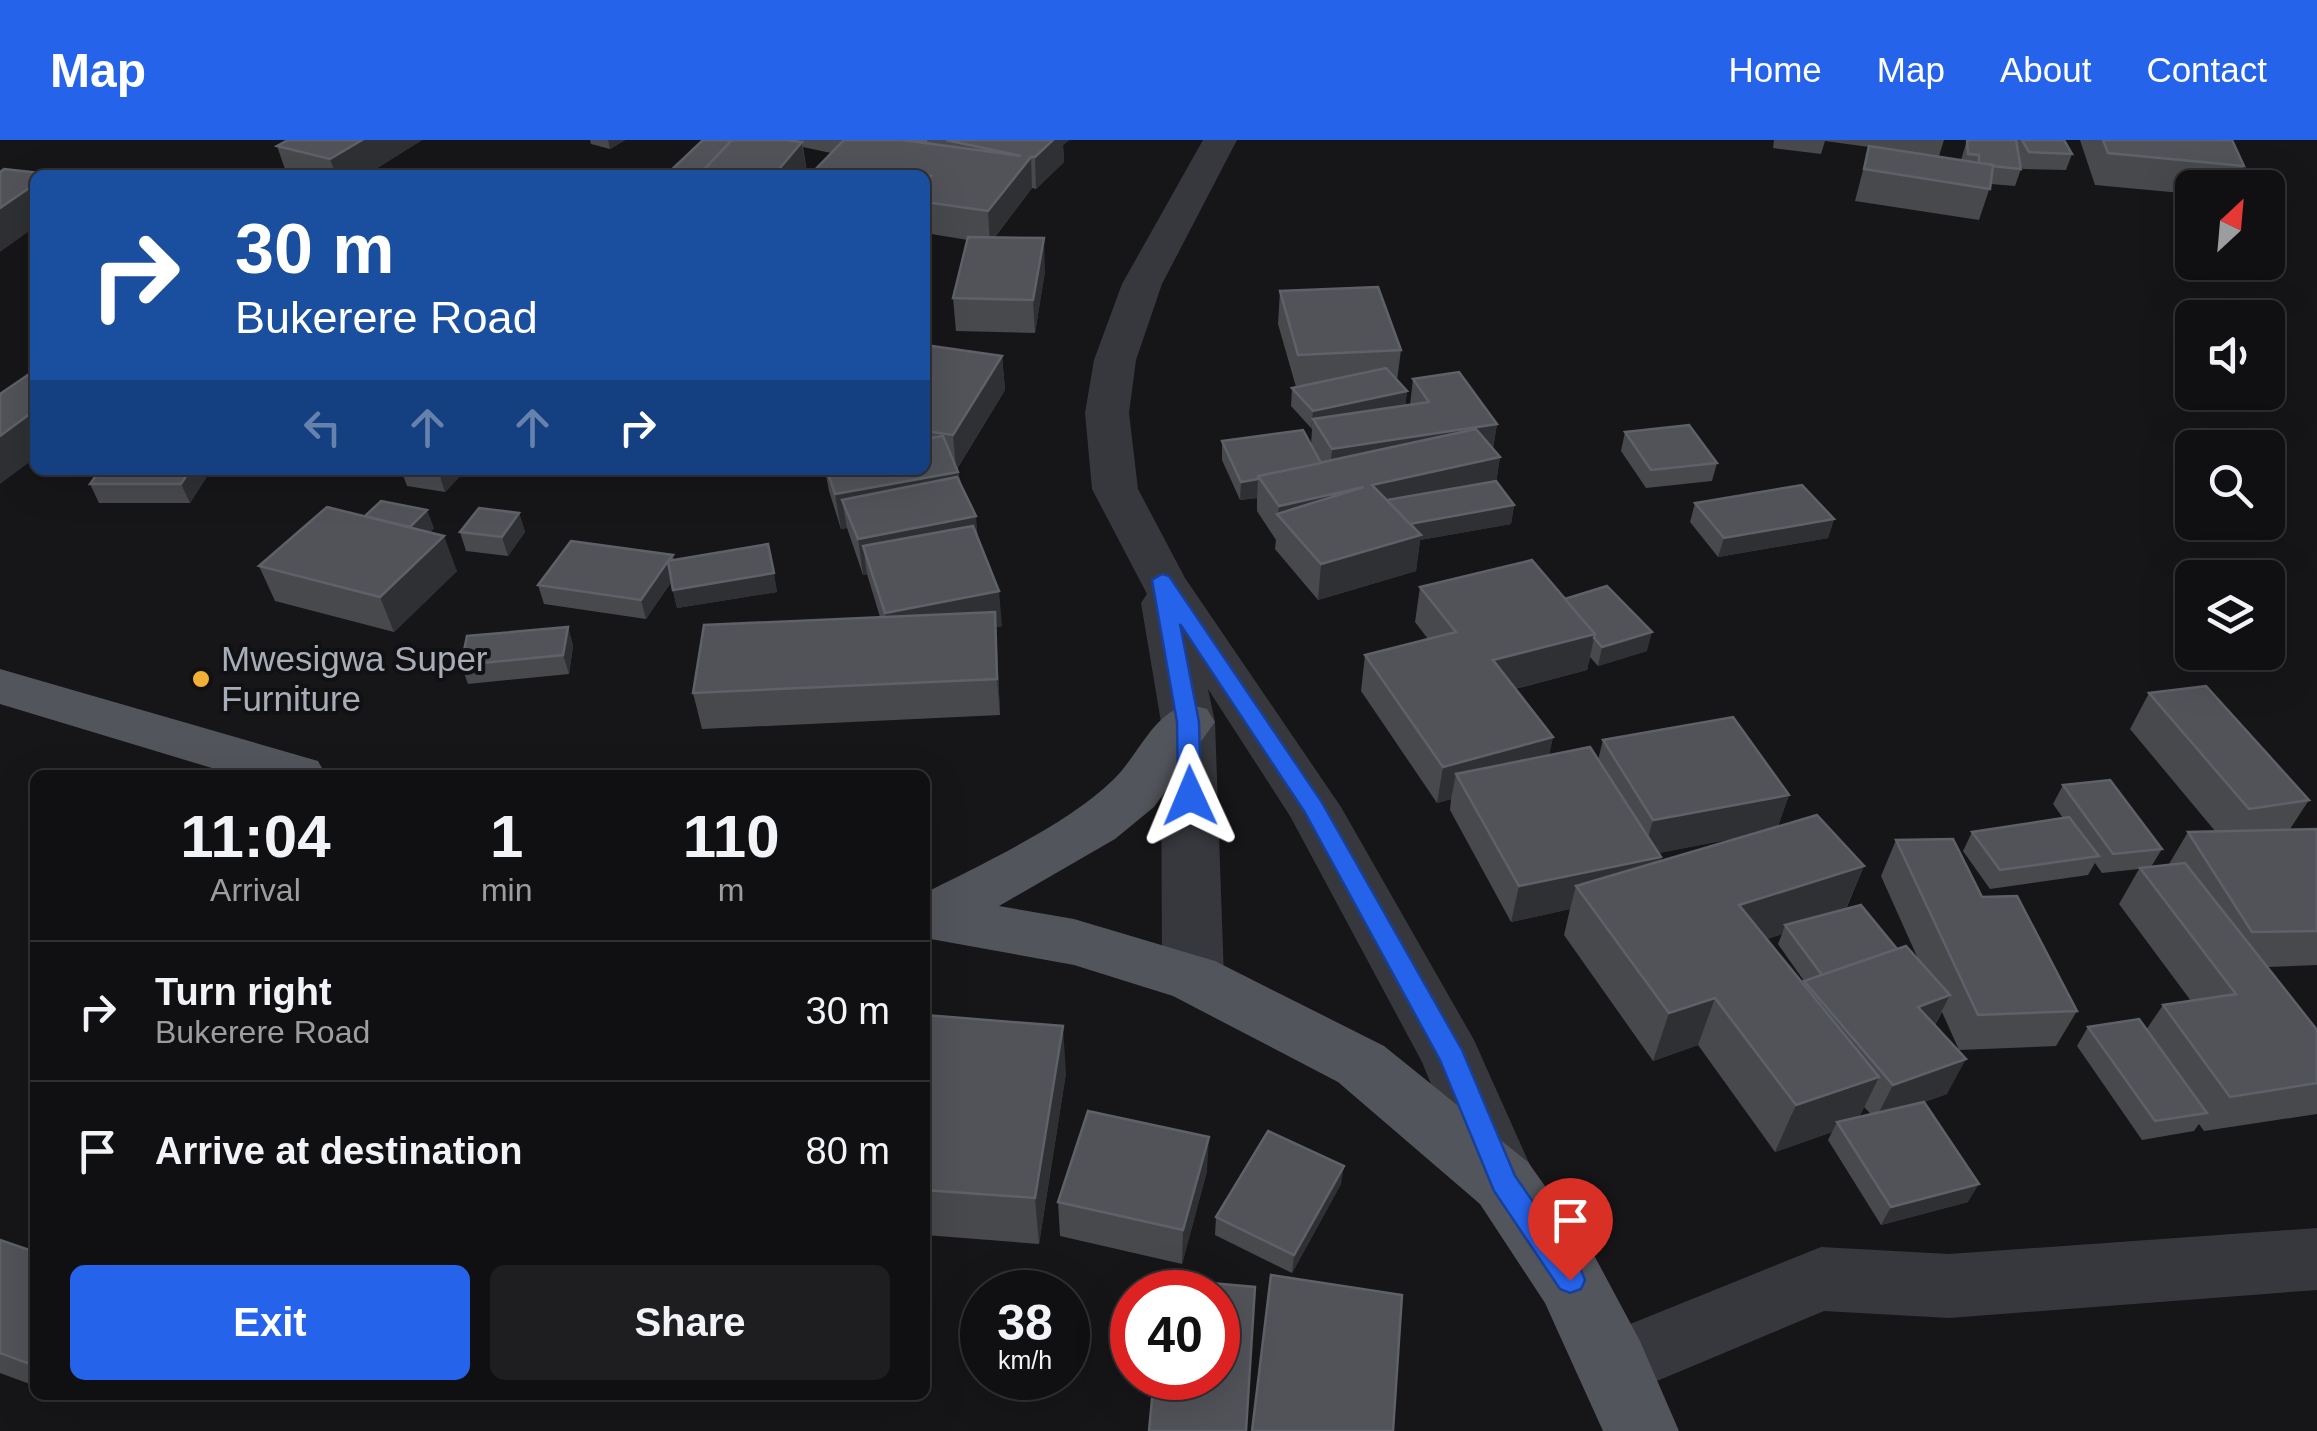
<!DOCTYPE html>
<style>
:root{--surface:#101012;--page:#1e1e20;--text:#f1f3f6;--muted:#9c9d9f;--line:#303032;--accent:#2563eb}
body{margin:0;font-family:Helvetica,sans-serif;background:var(--page);color:var(--text);height:100vh;display:flex;flex-direction:column;font-size:38px;white-space:nowrap}
*{box-sizing:border-box;margin:0}
p{font-size:32px;color:var(--muted)}
.icon{flex:none;width:55px;height:55px;fill:none;stroke:currentColor;stroke-width:2;stroke-linecap:round;stroke-linejoin:round}
.map{position:relative;flex:1;overflow:hidden}
.side{position:absolute;left:30px;top:630px;width:900px;height:630px;display:flex;flex-direction:column;background:var(--surface);border-radius:15px;box-shadow:0 10px 40px #0002,0 0 0 2px var(--line)}
.side>*{flex:none}
.guide{position:absolute;left:30px;top:30px;width:900px;height:305px;border-radius:15px;box-shadow:0 10px 40px #0002,0 0 0 2px var(--line);background:#1a4fa0;color:#fff;overflow:hidden}
.needle{width:65px;rotate:26deg}
.tools{position:absolute;left:2175px;top:30px;display:grid;gap:20px}
.tools a{display:grid;place-items:center;width:110px;height:110px;border-radius:15px;background:var(--surface);box-shadow:0 10px 40px #0002,0 0 0 2px var(--line);font-size:50px}
.speed{position:absolute;left:960px;top:1130px;display:flex;gap:20px;font-size:50px;font-weight:700;text-align:center}
.speed>*{display:grid;place-content:center;width:130px;height:130px;border-radius:50%;background:var(--surface);box-shadow:0 10px 40px #0002,0 0 0 2px var(--line);line-height:1}
.speed small{font-size:25px;font-weight:400}
.speed .limit{border:15px solid #d22;background:#fff;color:#111}
.pin{position:absolute;display:grid;place-items:center;width:85px;height:85px;color:#fff;margin:-102px -42px;border-radius:50% 50% 50% 0;rotate:-45deg;box-shadow:0 0 10px #0007}
.pin .icon{rotate:45deg}
.me{position:absolute;width:110px;margin:-55px;rotate:359deg;stroke-linejoin:round;filter:drop-shadow(0 0 8px #0008)}
.turn{display:flex;align-items:center;gap:35px;height:210px;padding:0 40px;font-size:45px}
.turn .icon{width:130px;height:130px;stroke-width:2.5}
.turn b{display:block;font-size:70px;line-height:85px}
.lanes{display:flex;align-items:center;height:95px;padding:0 40px;background:#0003;justify-content:center;gap:50px;direction:ltr}
.lanes .off{opacity:.35}
.eta{display:flex;justify-content:space-evenly;align-items:center;height:170px;text-align:center}
.eta b{font-size:60px;font-weight:700;line-height:70px}
.cta{display:flex;gap:20px;margin-top:auto;padding:20px 40px}
.cta a{flex:1;height:115px;border-radius:15px;background:var(--accent);color:#fff;font-size:40px;font-weight:700;line-height:115px;text-align:center}
.cta a+a{background:var(--page);color:var(--text)}
ul{padding:0;list-style:none}
li{display:flex;align-items:center;gap:30px;height:140px;padding:0 40px;border-top:2px solid var(--line)}
li div{flex:1}
li b{display:block;font-size:38px}
li em{font-style:normal}
header{display:flex;align-items:center;gap:60px;box-sizing:border-box;height:140px;padding:0 50px;background:var(--accent);color:#fff}
header strong{font-size:48px}
nav{display:flex;gap:55px;margin-inline-start:auto;font-size:35px}
.map>svg:first-child{display:block}
</style>
<header>
<strong>Map</strong>
<nav><a>Home</a><a>Map</a><a>About</a><a>Contact</a></nav>
</header>
<div class="map">
<svg width="2317" height="1291" viewBox="0 0 2317 1291">
<rect width="100%" height="100%" fill="#161618"/>
<g fill="none" stroke-linecap="round" stroke-linejoin="round">
<g fill="#37383d" fill-rule="evenodd">
<polygon points="1203,0 1237,0 1162,144 1136,220 1129,273 1138,349 1185,438 1341,667 1474,900 1538,1043 1528,1064 1504,1072 1480,1064 1422,922 1290,676 1208,549 1215,582 1224,838 1215,855 1193,862 1171,855 1162,838 1161,582 1141,463 1147,454 1092,349 1085,273 1094,220 1122,144"/>
<polygon points="2317,1088 2317,1150 1949,1178 1824,1171 1614,1259 1588,1249 1577,1225 1588,1201 1821,1107 1949,1114"/>
</g>
<g fill="#53555c" fill-rule="evenodd">
<polygon points="0,529 318,621 326,635 235,635 0,564"/>
<path d="M1188,564L1207,569L1215,582L1154,667L1115,699L999,766L1074,779L1215,821L1384,906L1528,1022L1595,1117L1640,1201L1679,1291H1603L1545,1163L1480,1064L1338,942L1173,856L1074,825L925,798V753C982,724 1068,684 1113,640C1139,615 1152,574 1188,564Z"/>
</g>
</g>
<g fill="#47494d" fill-rule="evenodd">
<polygon points="288,0 422,0 366,35 287,35 277,6"/>
<polygon points="590,0 625,0 610,9 591,4"/>
<polygon points="703,0 1069,0 1063,5 1064,22 1036,49 1032,48 995,97 1045,131 1035,193 956,191 953,158 968,100 925,93 925,35 810,35 831,13 803,7 807,33"/>
<polygon points="1774,0 1944,0 1939,16 1961,20 1967,0 2064,0 2072,14 2066,30 2023,29 2020,23 2021,29 2015,46 1991,44 1979,80 1855,61 1869,7 1825,1 1821,14 1773,8"/>
<polygon points="2080,0 2232,0 2244,26 2235,48 2192,48 2192,54 2095,45"/>
<polygon points="1280,151 1401,210 1397,241 1407,251 1405,266 1410,265 1413,239 1497,284 1493,308 1500,317 1496,342 1514,365 1511,384 1420,400 1416,431 1318,460 1275,409 1276,400 1257,371 1257,358 1240,360 1222,320 1222,301 1311,305 1312,289 1291,266 1292,248 1296,247 1278,184"/>
<polygon points="925,216 1002,216 1005,250 957,329 1002,486 996,487 1000,575 702,589 693,553 880,477 867,434 863,435 847,388 841,389 829,351 825,330 925,330"/>
<polygon points="1625,292 1717,323 1712,341 1646,348 1621,311"/>
<polygon points="100,330 211,330 190,363 99,363 90,344"/>
<polygon points="401,330 466,330 445,352 407,346"/>
<polygon points="1695,363 1834,379 1828,398 1718,417 1690,382"/>
<polygon points="519,373 525,392 508,416 466,411 460,392"/>
<polygon points="365,376 434,388 430,392 457,431 394,492 275,461 259,426"/>
<polygon points="768,404 777,452 677,468 671,442 646,479 544,464 538,445 673,415 674,420"/>
<path d="M1420,447L1565,459L1647,511L1598,526L1590,517L1587,530L1515,549L1553,597L1549,615L1598,620L1603,600L1789,655L1778,686L1864,726L1846,769L1897,809L1919,821L1881,736L1896,700L1982,757L2077,871L2056,906L1959,910L1942,872L1935,885L1947,954L1924,962L1968,1062L1881,1085L1828,1000L1832,992L1775,1012L1698,905L1653,921L1564,795L1570,769L1511,782L1450,670L1451,659L1437,663L1361,551L1365,515L1428,499L1415,482ZM1740,697L1660,721L1661,717L1659,713ZM1782,794L1778,804L1804,841L1803,843L1767,799ZM1864,967L1871,974L1859,977Z"/>
<polygon points="568,487 573,506 569,534 468,544 461,525"/>
<polygon points="2149,553 2309,660 2290,689 2317,689 2317,825 2267,827 2317,890 2317,974 2204,991 2199,984 2194,991 2142,1000 2077,906 2088,887 2146,890 2163,865 2191,861 2119,764 2139,729 2102,733 2095,723 2088,735 1990,749 1963,711 1972,692 2063,678 2053,664 2063,645 2162,709 2151,727 2169,724 2188,692 2215,691 2130,589"/>
<polygon points="925,875 1066,933 1039,1104 925,1095"/>
<polygon points="1207,1031 1182,1124 1060,1096 1058,1062"/>
<polygon points="1341,1044 1292,1133 1215,1095 1216,1077"/>
<polygon points="0,1100 35,1112 35,1246 0,1233"/>
</g>
<g fill="#2f3033">
<polygon points="362,0 422,0 366,35 336,35 330,19"/>
<polygon points="608,0 625,0 610,9"/>
<polygon points="801,0 807,33 805,35 774,35"/>
<polygon points="1053,0 1069,0 1063,5 1064,22 1036,49 1035,17"/>
<polygon points="1031,17 1032,48 990,103 988,71"/>
<polygon points="35,44 35,87 0,112 0,68"/>
<polygon points="1044,98 1045,131 1035,193 1033,160"/>
<polygon points="1002,216 1005,250 956,330 953,295"/>
<polygon points="1407,251 1405,269 1313,279 1311,290 1313,271"/>
<polygon points="35,270 35,318 0,344 0,296"/>
<polygon points="1497,284 1491,319 1329,344 1332,309"/>
<polygon points="1500,317 1495,351 1393,375 1372,345"/>
<polygon points="190,330 211,330 190,363 181,344"/>
<polygon points="442,330 466,330 445,352 439,333"/>
<polygon points="958,332 962,367 842,360 847,388 841,389 835,354"/>
<polygon points="1258,339 1257,358 1240,360 1241,342"/>
<polygon points="1364,347 1278,375 1279,366"/>
<polygon points="1514,365 1511,384 1420,400 1416,431 1318,460 1321,424 1400,386"/>
<polygon points="427,370 434,388 407,416 400,397"/>
<polygon points="519,373 525,392 508,416 502,397"/>
<polygon points="976,376 979,411 863,406 867,434 863,435 858,399"/>
<polygon points="1834,379 1828,398 1718,417 1724,398"/>
<polygon points="444,396 457,431 394,492 380,457"/>
<polygon points="668,421 673,440 646,479 641,460"/>
<polygon points="774,433 777,452 677,468 673,450"/>
<polygon points="999,451 1002,486 996,487 1000,575 997,539 890,508 885,473"/>
<polygon points="568,487 573,506 569,534 563,515"/>
<polygon points="1652,492 1647,511 1598,526 1602,507"/>
<polygon points="1595,494 1587,530 1487,556 1493,520"/>
<polygon points="1553,597 1545,633 1456,634 1451,659 1437,663 1443,627"/>
<polygon points="1789,655 1776,691 1643,716 1653,680"/>
<polygon points="1661,717 1651,752 1576,746 1570,769 1511,782 1519,746"/>
<polygon points="1864,726 1843,774 1785,785 1782,794 1722,813 1739,765"/>
<polygon points="1950,855 1932,890 1918,867"/>
<polygon points="1715,858 1698,905 1653,921 1669,873"/>
<polygon points="1063,886 1066,933 1039,1104 1035,1058"/>
<polygon points="1966,919 1947,954 1875,980 1893,945"/>
<polygon points="1879,937 1856,984 1837,982 1832,992 1775,1012 1796,965"/>
<polygon points="1209,997 1207,1031 1182,1124 1183,1090"/>
<polygon points="1344,1026 1341,1044 1292,1133 1294,1115"/>
<polygon points="1979,1044 1968,1062 1881,1085 1891,1067"/>
<polygon points="35,1214 35,1231 27,1223"/>
</g>
<g fill="#525359" stroke="#5f6168" stroke-width="2.5">
<polygon points="288,0 362,0 330,19 277,6"/>
<polygon points="703,0 732,0 699,35 666,35"/>
<polygon points="732,0 786,0 802,2 774,35 699,35"/>
<polygon points="844,0 903,0 1021,16 946,0 1053,0 1035,17 1031,17 988,71 925,62 925,44 931,36 891,30 887,35 810,35"/>
<polygon points="903,0 926,0 926,3"/>
<polygon points="1967,0 2016,0 2021,29 1992,26 1993,25 1979,23 1979,15 1968,14"/>
<polygon points="2022,0 2064,0 2072,14 2029,12"/>
<polygon points="2103,0 2232,0 2244,26 2108,13"/>
<polygon points="1869,6 1993,25 1990,49 1864,29"/>
<polygon points="4,29 49,34 35,35 35,44 0,68 0,32"/>
<polygon points="968,97 1044,98 1033,160 953,158"/>
<polygon points="1378,147 1401,210 1298,215 1280,151"/>
<polygon points="932,206 1002,216 953,295 925,291 925,216"/>
<polygon points="1386,228 1407,251 1313,271 1292,248"/>
<polygon points="35,230 35,270 0,296 0,254"/>
<polygon points="1459,232 1497,284 1332,309 1313,279 1429,262 1413,239"/>
<polygon points="1689,285 1717,323 1651,330 1625,292"/>
<polygon points="1476,289 1500,317 1372,345 1421,395 1321,424 1277,374 1364,347 1279,366 1258,336"/>
<polygon points="1303,290 1321,323 1258,336 1258,339 1241,342 1222,301"/>
<polygon points="943,296 958,332 835,354 827,330 925,330 925,299"/>
<polygon points="100,330 190,330 181,344 90,344"/>
<polygon points="418,330 442,330 439,333"/>
<polygon points="957,337 976,376 858,399 842,360"/>
<polygon points="1496,341 1514,365 1410,384 1387,360"/>
<polygon points="1802,345 1834,379 1724,398 1695,363"/>
<polygon points="381,361 427,370 410,387 365,376"/>
<polygon points="327,367 444,396 380,457 259,426"/>
<polygon points="479,368 519,373 502,397 460,392"/>
<polygon points="973,386 999,451 885,473 863,406"/>
<polygon points="571,401 673,415 668,421 768,404 774,433 673,450 668,421 641,460 538,445"/>
<polygon points="1532,420 1595,494 1493,520 1553,597 1443,627 1365,515 1456,492 1420,447"/>
<polygon points="1607,446 1652,492 1602,507 1594,498 1595,494 1565,459"/>
<polygon points="995,472 997,539 693,553 704,485"/>
<polygon points="568,487 563,515 461,525 467,496"/>
<polygon points="2206,546 2309,660 2249,669 2149,553"/>
<polygon points="1733,577 1789,655 1653,680 1603,600"/>
<polygon points="1590,607 1661,717 1519,746 1456,634"/>
<polygon points="2110,640 2162,709 2113,714 2063,645"/>
<polygon points="1817,675 1864,726 1739,765 1879,937 1796,965 1715,858 1669,873 1576,746"/>
<polygon points="2069,677 2099,716 2000,730 1972,692"/>
<polygon points="2317,689 2317,791 2252,792 2188,692"/>
<polygon points="1953,699 1982,757 2017,756 2077,871 1978,875 1896,700"/>
<polygon points="2185,723 2317,890 2317,943 2230,957 2163,865 2236,854 2140,728"/>
<polygon points="1861,765 1897,809 1822,835 1785,785"/>
<polygon points="1906,806 1950,855 1918,867 1966,919 1893,945 1804,841"/>
<polygon points="925,875 1063,886 1035,1058 925,1050"/>
<polygon points="2139,879 2207,973 2155,981 2088,887"/>
<polygon points="1924,962 1979,1044 1891,1067 1837,982"/>
<polygon points="1088,971 1209,997 1183,1090 1058,1062"/>
<polygon points="1268,991 1344,1026 1294,1115 1216,1077"/>
<polygon points="0,1100 35,1112 35,1214 27,1223 0,1213"/>
<polygon points="1271,1135 1402,1155 1393,1291 1252,1291"/>
<polygon points="1165,1139 1255,1147 1246,1291 1149,1291 1154,1238 1218,1238 1218,1152 1163,1152"/>
</g>
<polygon fill="#2563eb" stroke="#184099" stroke-width="2.5" points="1162,434 1169,436 1321,661 1462,910 1515,1036 1581,1130 1585,1140 1581,1149 1570,1153 1560,1149 1494,1051 1440,920 1304,671 1180,484 1199,582 1201,656 1190,664 1181,661 1178,656 1177,582 1152,440"/>
<circle fill="#f2b134" stroke="#111113" stroke-width="4" cx="201" cy="539" r="10"/>
<g text-anchor="middle" stroke-width="8" stroke-linejoin="round" paint-order="stroke">
<g font-size="35" fill="#a8adb8" stroke="#111113" text-anchor="start">
<text x="221" y="531">Mwesigwa Super<tspan x="221" dy="40">Furniture</tspan></text>
</g>
</g>
</svg>
<div class="tools">
<a><svg class="needle" viewBox="-14 -14 28 28"><path d="M0-13l5 13h-10z" fill="#e53935"/><path d="M0 13l5-13h-10z" fill="#9c9d9f"/></svg></a>
<a><svg class="icon" aria-label="sound" viewBox="0 0 24 24"><path d="M4 9h4l5-4v14l-5-4H4zM17 9q2 3 0 6"/></svg></a>
<a><svg class="icon" aria-label="search" viewBox="0 0 24 24"><circle cx="10" cy="10" r="6"/><path d="M15 15l6 6"/></svg></a>
<a><svg class="icon" aria-label="layers" viewBox="0 0 24 24"><path d="M12 4l9 5-9 5-9-5zM3 14l9 5 9-5"/></svg></a>
</div>
<div class="speed"><div>38<small>km/h</small></div><div class="limit">40</div></div>
<div class="pin" style="left:1570px;top:1140px;background:#d93025"><svg class="icon" aria-label="arrive" viewBox="0 0 24 24"><path d="M6 21V4h12l-3 4 3 4H6"/></svg></div>
<svg class="me" style="left:1190px;top:656px" viewBox="-20 -20 40 40"><path d="M0-17L14 15 0 8-14 15z" fill="#2563eb" stroke="#fff" stroke-width="4"/></svg>
<div class="guide">
<div class="turn"><svg class="icon" aria-label="right" viewBox="0 0 24 24"><path d="M7 20v-9h11M14 6l5 5-5 5"/></svg><div><b>30 m</b>Bukerere Road</div></div>
<div class="lanes"><svg class="icon off" aria-label="left" viewBox="0 0 24 24"><path d="M17 20v-9H6M10 6l-5 5 5 5"/></svg><svg class="icon off" aria-label="ahead" viewBox="0 0 24 24"><path d="M12 20V5M6 11l6-6 6 6"/></svg><svg class="icon off" aria-label="ahead" viewBox="0 0 24 24"><path d="M12 20V5M6 11l6-6 6 6"/></svg><svg class="icon" aria-label="right" viewBox="0 0 24 24"><path d="M7 20v-9h11M14 6l5 5-5 5"/></svg></div>
</div>
<section class="side">
<div class="eta">
<div><b>11:04</b><p>Arrival</p></div>
<div><b>1</b><p>min</p></div>
<div><b>110</b><p>m</p></div>
</div>
<ul>
<li><svg class="icon" aria-label="right" viewBox="0 0 24 24"><path d="M7 20v-9h11M14 6l5 5-5 5"/></svg><div><b>Turn right</b><p>Bukerere Road</p></div><em>30 m</em></li>
<li><svg class="icon" aria-label="arrive" viewBox="0 0 24 24"><path d="M6 21V4h12l-3 4 3 4H6"/></svg><div><b>Arrive at destination</b></div><em>80 m</em></li>
</ul>
<div class="cta"><a>Exit</a><a>Share</a></div>
</section>
</div>
